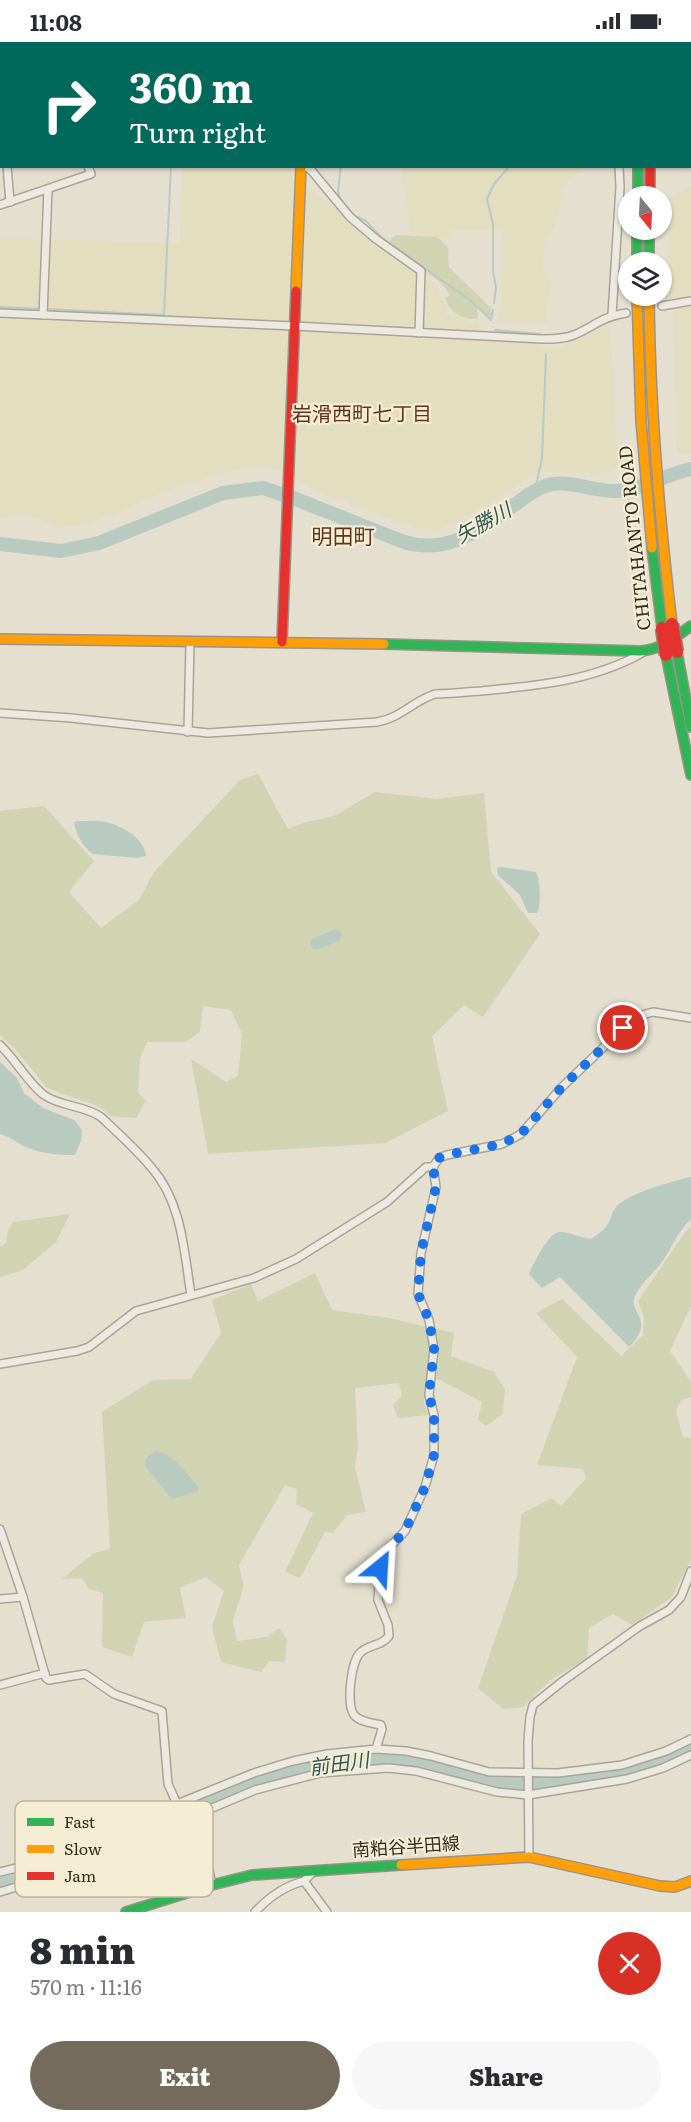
<!DOCTYPE html>
<meta charset="utf-8">
<style>
:root{--surface:#fff;--page:#f7f7f7;--text:#2b2b33;--muted:#7c7c81;--accent:#756b5d}
body{margin:0;font-family:Literata,"Noto Sans JP",serif;background:var(--page);color:var(--text);height:100vh;display:flex;flex-direction:column;font-size:22px;white-space:nowrap}
*{box-sizing:border-box;margin:0}
p{font-size:20px;color:var(--muted)}
.icon{flex:none;width:33px;height:33px;fill:none;stroke:currentColor;stroke-width:2;stroke-linecap:round;stroke-linejoin:round}
.map{position:relative;height:1870px;overflow:hidden}
.details{display:flex;flex-direction:column;background:var(--surface);flex:1}
.details>*{flex:none}
.top-card{position:absolute;left:0px;top:0px;width:692px;height:126px;box-shadow:0 2px 4px #0004;background:#00695c;color:#fff;overflow:hidden}
.needle{width:39px;rotate:162deg}
.tools{position:absolute;left:618px;top:144px;display:grid;gap:12px}
.tools a{display:grid;place-items:center;width:54px;height:54px;border-radius:50%;background:var(--surface);box-shadow:0 2px 4px #0004;font-size:30px}
.pin{position:absolute;display:grid;place-items:center;width:51px;height:51px;color:#fff;margin:-26px;border:3px solid #fff;border-radius:50%;box-shadow:0 2px 6px #0007}
.me{position:absolute;width:66px;margin:-33px;rotate:27deg;stroke-linejoin:round;filter:drop-shadow(0 0 4px #0008)}
.turn{display:flex;align-items:center;gap:21px;height:126px;padding:0 30px;font-size:27px}
.turn .icon{width:78px;height:78px;stroke-width:2.5}
.turn b{display:block;font-size:42px;line-height:51px}
.round{display:grid;place-items:center;flex:none;width:63px;height:63px;border-radius:32px;background:var(--page)}
.headline{display:flex;align-items:center;justify-content:space-between;height:102px;padding:0 30px}
h1{font-size:36px;font-weight:800;line-height:45px}
.action{display:flex;gap:12px;margin-top:auto;padding:12px 30px}
.action a{flex:1;height:69px;border-radius:36px;background:var(--accent);color:#fff;font-size:24px;font-weight:800;line-height:69px;text-align:center}
.action a+a{background:var(--page);color:var(--text)}
.status{display:flex;justify-content:space-between;align-items:center;height:42px;padding:0 30px;background:var(--surface);direction:ltr}
.status svg{height:16px;fill:currentColor}
.map>svg:first-child{display:block}
</style>
<div class="status"><b>11:08</b><svg viewBox="0 0 49 12"><path d="M0 12V9h3v3zM5 12V6h3v6zM10 12V3h3v9zM15 12V0h3v12zM26 1h20v11H26zM47 4h2v5h-2z"/></svg></div>
<div class="map">
<svg width="691" height="1870" viewBox="0 0 691 1870">
<rect width="100%" height="100%" fill="#e4dfcf"/>
<g fill="#e3dec0">
<polygon points="181,125 293,125 292,137 336,164 349,177 438,245 439,253 442,255 447,273 456,272 471,280 478,277 481,286 490,299 534,302 547,307 561,305 601,281 610,278 618,427 609,430 567,432 547,429 535,432 496,458 453,482 438,487 417,486 324,452 280,428 249,423 169,448 114,472 86,482 57,486 39,476 20,471 0,477 0,197 180,200"/>
<polygon points="401,125 584,125 564,144 554,185 545,198 542,227 548,232 549,243 546,280 534,281 499,279 503,227 502,188 451,189 449,198 437,194 411,190"/>
<polygon points="691,144 691,411 678,412 676,405 675,270 666,256 671,155"/>
</g>
<g fill="#d1d4b2">
<path d="M397,193L438,195L448,206L449,225L491,266L492,274L489,275L477,264L478,276C465,280 448,269 445,256L450,253C438,230 405,222 389,202L391,196Z"/>
<polygon points="258,732 288,787 306,780 334,774 375,750 437,757 484,751 491,830 540,892 483,975 464,963 432,994 448,1069 385,1101 208,1112 191,1017 226,1040 238,1034 242,992 231,968 203,964 200,990 185,1000 147,1000 140,1017 138,1051 146,1058 136,1076 110,1074 100,1065 47,1046 16,1008 0,993 0,769 44,764 94,819 69,850 101,886 139,858 154,830 240,738"/>
<polygon points="70,1172 56,1200 23,1228 0,1235 0,1205 6,1201 8,1188 13,1180"/>
<polygon points="691,1185 691,1264 670,1309 691,1340 691,1355 681,1358 676,1369 683,1395 691,1396 691,1518 672,1555 632,1583 613,1572 589,1586 587,1617 553,1636 523,1665 503,1667 478,1646 517,1534 521,1472 552,1456 561,1464 586,1436 583,1427 537,1423 577,1315 536,1271 562,1257 621,1314 643,1293 644,1274 638,1259 686,1189"/>
<polygon points="315,1231 332,1268 389,1276 454,1291 451,1314 494,1330 505,1347 503,1372 486,1384 478,1378 482,1360 438,1337 426,1340 424,1361 429,1373 398,1376 393,1363 402,1354 399,1341 355,1346 358,1405 355,1425 366,1470 347,1473 333,1491 325,1490 300,1536 285,1530 313,1471 296,1462 297,1447 285,1443 239,1523 244,1544 233,1578 237,1599 267,1595 279,1586 287,1598 285,1620 269,1619 261,1630 221,1620 212,1585 224,1549 206,1535 180,1546 186,1576 144,1580 132,1615 102,1605 103,1551 89,1547 82,1536 62,1537 94,1511 110,1507 102,1370 153,1338 191,1337 221,1291 212,1258 251,1242 258,1259"/>
</g>
<g fill="#b9cac1">
<path d="M76,779C86,779 96,778 106,780C121,783 145,797 146,814L137,816L93,812C83,805 77,793 74,781Z"/>
<path d="M500,825L536,830C540,840 542,861 537,871H528L520,853L498,833L497,826Z"/>
<polygon points="336,887 340,888 342,893 339,899 315,908 310,903 312,897"/>
<path d="M0,1020L17,1036L24,1051L43,1066L74,1078L82,1088L81,1099L75,1113C61,1113 45,1112 31,1107C20,1103 11,1095 0,1092Z"/>
<path d="M691,1135V1177C675,1192 672,1208 659,1224C651,1233 640,1243 635,1254C627,1271 657,1276 629,1305L560,1235L542,1246L529,1232C533,1223 548,1191 559,1190C568,1189 581,1196 591,1197C596,1193 602,1190 606,1185C611,1179 611,1170 617,1164C629,1151 673,1139 691,1135Z"/>
<path d="M155,1409C172,1409 187,1433 198,1444V1449L173,1457L170,1455L146,1425L145,1417Z"/>
</g>
<g fill="none" stroke-linecap="round" stroke-linejoin="round">
<g stroke="#b9cac1" stroke-width="2">
<polyline points="381,0 381,2"/>
<polyline points="581,0 582,2"/>
<polyline points="177,2 177,0"/>
<polyline points="341,124 338,149 340,156 351,172 366,179 381,195 471,259 491,278"/>
<polyline points="494,261 496,245 493,229 493,182 487,157 494,142 510,124"/>
<polyline points="0,265 40,267"/>
<polyline points="46,267 164,273 171,124"/>
<polyline points="491,278 493,268"/>
<polyline points="495,288 540,292"/>
<polyline points="535,448 542,416 546,312"/>
</g>
<g stroke="#b9cac1" stroke-width="14">
<path d="M0,502L61,509L99,501L223,451L263,446L293,456L404,500C452,514 482,484 520,459C528,453 537,446 548,443C569,437 594,450 616,449C643,448 665,432 691,427"/>
<path d="M0,1840C56,1829 111,1807 162,1782C177,1775 191,1766 206,1759C255,1735 310,1721 363,1717C377,1716 391,1715 404,1717C436,1721 465,1735 497,1740C508,1742 521,1741 533,1741C587,1740 643,1730 691,1705"/>
</g>
<defs>
<g id="street">
<polyline points="41,0 41,2"/>
<polyline points="432,0 432,2"/>
<polyline points="624,2 625,0"/>
<polyline points="678,2 678,0"/>
<polyline points="7,124 10,160"/>
<polyline points="305,124 311,128 350,175 376,197 421,229 419,291"/>
<polyline points="0,163 91,132 88,124"/>
<polyline points="662,264 691,259"/>
<path d="M0,271L294,284L542,297C553,297 564,297 574,293C595,284 601,275 626,271"/>
<polyline points="43,273 48,147"/>
<polyline points="612,273 620,145 619,124"/>
<path d="M0,671L71,676L208,691L377,680C401,676 413,659 435,652C450,652 465,650 481,649C535,644 593,639 642,611"/>
<polyline points="188,690 190,600"/>
<path d="M0,1003C16,1018 28,1041 44,1053C61,1065 84,1063 101,1075C118,1091 136,1107 151,1125C182,1160 184,1209 191,1253"/>
<polyline points="433,1125 439,1116 447,1113 502,1102 521,1092 561,1046 635,975 653,970 691,976"/>
<path d="M0,1322L77,1309L89,1305L136,1269L254,1236L296,1217L387,1160L426,1125H433L436,1145L421,1211L418,1252L429,1278L434,1307L429,1353L434,1373V1413L425,1445L405,1489L387,1508L380,1526L378,1558L388,1583L389,1594C382,1604 370,1602 361,1610C351,1618 346,1662 354,1673C360,1680 372,1681 381,1683L382,1687L376,1707"/>
<polyline points="0,1487 23,1555 46,1636 49,1638 85,1632 114,1652 162,1669 168,1742 177,1762 206,1813 212,1843"/>
<polyline points="0,1557 23,1555"/>
<polyline points="0,1643 45,1631"/>
<polyline points="529,1815 528,1699 530,1675 533,1663 563,1639 640,1584 669,1568 681,1555 691,1529"/>
<polyline points="0,1830 44,1819 77,1807 151,1776 177,1762 254,1731 293,1719 327,1712 376,1707 406,1709 431,1714 489,1730 558,1731 622,1723 666,1709 691,1697"/>
<polyline points="313,1830 304,1839 327,1870"/>
<polyline points="0,1850 90,1823 157,1792 187,1782 198,1772 255,1748 320,1731 388,1726 416,1729 497,1750 528,1753 627,1737 663,1726 691,1713"/>
<path d="M255,1870C269,1855 284,1844 304,1839"/>
</g>
<g id="fast">
<polyline points="307,0 307,2"/>
<polyline points="656,0 656,2"/>
<polyline points="637,2 638,0"/>
<polyline points="638,124 638,154"/>
<polyline points="637,188 637,220"/>
<polyline points="649,188 649,220"/>
<polyline points="652,506 662,586"/>
<path d="M384,602L640,609C661,608 675,595 691,584"/>
<polyline points="677,610 691,685"/>
<polyline points="666,613 691,733"/>
<polyline points="126,1870 212,1843 252,1833 401,1823"/>
</g>
<g id="slow">
<polyline points="296,249 301,124"/>
<polyline points="637,254 641,379 652,506"/>
<path d="M649,254C650,364 659,473 672,582"/>
<polyline points="0,597 384,602"/>
<polyline points="401,1823 529,1815 660,1844 675,1845 691,1839"/>
</g>
<g id="jam">
<polyline points="650,124 650,154"/>
<polyline points="282,600 296,249"/>
</g>
</defs>
<use href="#street" stroke="#aaa497" stroke-width="10"/>
<use href="#fast" stroke="#999388" stroke-width="12"/>
<use href="#slow" stroke="#999388" stroke-width="12"/>
<use href="#jam" stroke="#999388" stroke-width="12"/>
<use href="#street" stroke="#ece9e0" stroke-width="7"/>
<use href="#fast" stroke="#30b455" stroke-width="9"/>
<use href="#slow" stroke="#ff9f0a" stroke-width="9"/>
<use href="#jam" stroke="#e5322d" stroke-width="9"/>
<defs>
<g id="jam-bridge">
<polyline points="672,582 677,610"/>
<polyline points="662,586 666,613"/>
</g>
</defs>
<use href="#jam-bridge" stroke="#8f897e" stroke-width="15" stroke-linecap="butt"/>
<use href="#jam-bridge" stroke="#e5322d" stroke-width="12"/>
</g>
<g fill="none" stroke-linecap="round" stroke-linejoin="round">
<polyline stroke="#1a73e8" stroke-width="10" stroke-dasharray="0 18" points="380,1526 387,1508 405,1489 425,1445 434,1413 434,1373 429,1353 434,1307 429,1278 418,1252 421,1211 436,1145 433,1125 439,1116 447,1113 502,1102 521,1092 561,1046 623,986"/>
</g>
<g text-anchor="middle" stroke-width="4.5" stroke-linejoin="round" paint-order="stroke">
<g font-size="18" fill="#392d1f" stroke="#f5eed5">
<text transform="translate(635 496) rotate(-96)" y="6">CHITAHANTO ROAD</text>
<text transform="translate(406 1805) rotate(-4)" y="6">南粕谷半田線</text>
</g>
<g font-size="20" fill="#643320" stroke="#f5eed5">
<text x="362" y="379">岩滑西町七丁目</text>
</g>
<g font-size="20" font-style="italic" fill="#2f5858" stroke="#f5eed5">
<text transform="translate(483 481) rotate(-29)" y="7">矢勝川</text>
<text transform="translate(339 1722) rotate(-8)" y="7">前田川</text>
</g>
<g font-size="21" fill="#643320" stroke="#f5eed5">
<text x="343" y="502">明田町</text>
</g>
</g>
<rect x="15" y="1759" width="198" height="96" rx="9" fill="#f5eed5" stroke="#bdb49e" stroke-width="1.5"/>
<rect x="27" y="1776" width="27" height="8" fill="#30b455"/>
<rect x="27" y="1803" width="27" height="8" fill="#ff9f0a"/>
<rect x="27" y="1830" width="27" height="8" fill="#e5322d"/>
<g font-size="16" fill="#392d1f">
<text x="64" y="1786">Fast</text>
<text x="64" y="1813">Slow</text>
<text x="64" y="1840">Jam</text>
</g>
</svg>
<div class="tools">
<a><svg class="needle" viewBox="-14 -14 28 28"><path d="M0-13l5 13h-10z" fill="#e53935"/><path d="M0 13l5-13h-10z" fill="#7c7c81"/></svg></a>
<a><svg class="icon" aria-label="layers" viewBox="0 0 24 24"><path d="M12 4l9 5-9 5-9-5zM3 14l9 5 9-5"/></svg></a>
</div>
<div class="pin" style="left:623px;top:986px;background:#d93025"><svg class="icon" aria-label="arrive" viewBox="0 0 24 24"><path d="M6 21V4h12l-3 4 3 4H6"/></svg></div>
<svg class="me" style="left:380px;top:1526px" viewBox="-20 -20 40 40"><path d="M0-17L14 15 0 8-14 15z" fill="#1a73e8" stroke="#fff" stroke-width="4"/></svg>
<div class="top-card">
<div class="turn"><svg class="icon" aria-label="right" viewBox="0 0 24 24"><path d="M7 20v-9h11M14 6l5 5-5 5"/></svg><div><b>360 m</b>Turn right</div></div>
</div>
</div>
<section class="details">
<div class="headline"><div><h1>8 min</h1><p>570 m · 11:16</p></div><a class="round" style="background:#d93025;color:#fff"><svg class="icon" aria-label="close" viewBox="0 0 24 24"><path d="M6 6l12 12M18 6L6 18"/></svg></a></div>
<div class="action"><a>Exit</a><a>Share</a></div>
</section>
